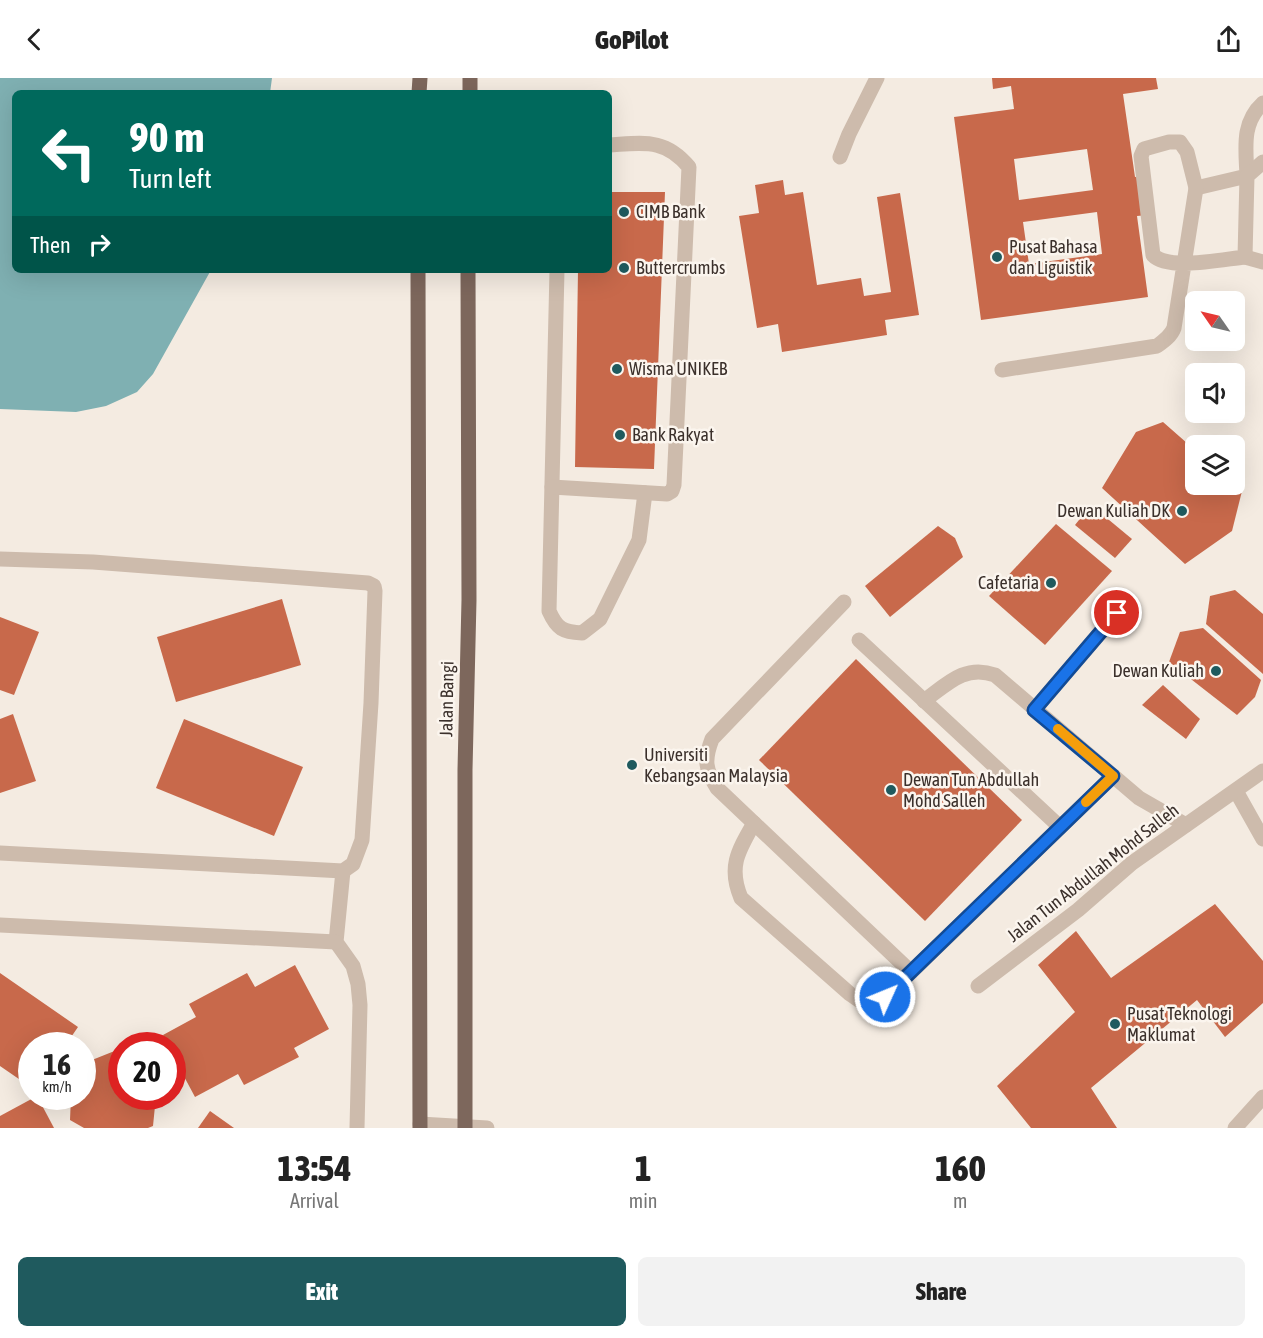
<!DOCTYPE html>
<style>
:root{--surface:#fff;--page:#f2f2f2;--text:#222;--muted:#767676;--accent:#1f5a5e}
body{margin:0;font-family:"Asap Condensed",sans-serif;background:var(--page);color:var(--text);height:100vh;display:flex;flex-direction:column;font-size:22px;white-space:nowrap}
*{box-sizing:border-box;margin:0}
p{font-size:20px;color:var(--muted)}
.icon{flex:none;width:33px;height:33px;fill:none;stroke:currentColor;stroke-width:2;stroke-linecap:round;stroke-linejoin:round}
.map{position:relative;height:1050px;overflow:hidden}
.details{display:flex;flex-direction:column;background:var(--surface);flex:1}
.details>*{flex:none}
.guide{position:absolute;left:12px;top:12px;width:600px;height:183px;border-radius:9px;box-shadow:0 6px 24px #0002;background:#00695c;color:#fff;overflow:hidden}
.needle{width:39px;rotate:304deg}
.fabs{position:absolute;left:1185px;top:213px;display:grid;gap:12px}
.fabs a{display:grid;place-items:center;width:60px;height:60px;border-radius:9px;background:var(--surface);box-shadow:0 6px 24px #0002;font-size:30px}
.speed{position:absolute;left:18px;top:954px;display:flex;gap:12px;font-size:30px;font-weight:700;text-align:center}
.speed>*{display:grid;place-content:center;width:78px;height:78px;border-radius:50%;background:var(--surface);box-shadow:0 6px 24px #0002;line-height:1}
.speed small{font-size:15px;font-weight:400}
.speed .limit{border:9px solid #d22;background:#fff;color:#111}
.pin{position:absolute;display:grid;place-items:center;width:51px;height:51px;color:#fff;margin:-26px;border:3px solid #fff;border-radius:50%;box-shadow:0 2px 6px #0007}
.me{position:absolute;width:66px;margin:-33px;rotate:46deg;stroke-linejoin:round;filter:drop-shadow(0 0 4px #0008)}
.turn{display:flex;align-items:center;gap:21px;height:126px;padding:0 18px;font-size:27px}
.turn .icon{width:78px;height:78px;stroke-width:2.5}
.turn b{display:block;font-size:42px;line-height:51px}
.then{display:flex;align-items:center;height:57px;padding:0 18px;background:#0003;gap:12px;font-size:22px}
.eta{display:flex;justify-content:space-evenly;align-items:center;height:102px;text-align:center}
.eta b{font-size:36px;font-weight:800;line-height:42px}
.primary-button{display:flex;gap:12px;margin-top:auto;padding:12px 18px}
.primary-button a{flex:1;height:69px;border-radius:9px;background:var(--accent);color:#fff;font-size:24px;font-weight:800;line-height:69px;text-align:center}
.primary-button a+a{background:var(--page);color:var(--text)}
header{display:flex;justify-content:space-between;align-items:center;height:78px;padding:0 18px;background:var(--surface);font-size:27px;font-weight:800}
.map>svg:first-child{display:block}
</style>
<header><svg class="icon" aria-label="back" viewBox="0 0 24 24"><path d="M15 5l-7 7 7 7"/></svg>GoPilot<svg class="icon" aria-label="share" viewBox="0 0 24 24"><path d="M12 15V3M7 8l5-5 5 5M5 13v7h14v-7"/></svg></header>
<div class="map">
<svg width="1263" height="1050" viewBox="0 0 1263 1050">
<rect width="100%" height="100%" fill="#f4ebe1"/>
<polygon fill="#7fb0b2" points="0,0 272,0 270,15 15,15 15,192 211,192 153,296 137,314 106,328 76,334 0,331"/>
<g fill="#c8694b" fill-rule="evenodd">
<path d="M992,0H1156L1158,11L1123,16L1135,99L1143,98L1148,137L1137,138L1148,219L981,242L954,39L1014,31L1011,8L993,11ZM1087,71L1093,112L1019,122L1014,81ZM1097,134L1102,176L1029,186L1023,144Z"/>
<polygon points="783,102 785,117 803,114 817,207 861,200 864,218 891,214 877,119 900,115 919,237 885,242 887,257 782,274 778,246 757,250 739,138 759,135 755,107"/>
<polygon points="609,114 665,114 654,391 575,389 578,192 609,192"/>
<polygon points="1163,344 1196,373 1196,406 1234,406 1242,413 1232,453 1185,486 1102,410 1136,354"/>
<polygon points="1091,427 1132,461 1115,480 1075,447"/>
<polygon points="1056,446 1112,493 1045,567 989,518"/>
<polygon points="938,448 955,460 963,479 890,539 865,508"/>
<polygon points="1235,512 1263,536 1263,596 1206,546 1210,518"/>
<polygon points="282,521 301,587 176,624 157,559"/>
<polygon points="0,539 39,554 14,617 0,612"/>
<polygon points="1203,550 1261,602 1255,619 1237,637 1169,584 1180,554"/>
<polygon points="856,581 1022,742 925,843 759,682"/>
<polygon points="1163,607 1200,641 1186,661 1142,627"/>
<polygon points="13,636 36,703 0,715 0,641"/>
<polygon points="184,641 303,689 274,758 156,710"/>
<polygon points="1215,826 1263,883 1263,925 1225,959 1197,922 1091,1010 1117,1050 1031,1050 997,1008 1075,934 1038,887 1076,853 1111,900"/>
<polygon points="295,887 329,951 294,970 299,979 244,1007 238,996 195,1019 172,976 172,968 168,968 163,957 196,939 189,926 247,895 255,909"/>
<polygon points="0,895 78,949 65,968 32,968 32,1010 0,988"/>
<polygon points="117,972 122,975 122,1018 156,1018 153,1048 148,1050 84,1050 70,1042 71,1018 82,1018 82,986"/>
<polygon points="37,1018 54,1050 0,1050 0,1038"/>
<polygon points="210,1033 234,1050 198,1050"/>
</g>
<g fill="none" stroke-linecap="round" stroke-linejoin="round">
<g stroke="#cdbbac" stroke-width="15">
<polyline points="840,79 849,56 877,0"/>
<path d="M1196,110L1247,98C1246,71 1241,45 1263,25"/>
<polyline points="1245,179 1263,184"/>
<path d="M557,192L549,533C557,551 563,554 582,555L600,541L639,462L645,415"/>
<path d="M1002,292L1157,268C1164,263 1171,258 1174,250L1196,110L1187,74L1180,64H1169L1144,71L1141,78L1153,177C1168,193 1224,181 1245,179L1247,98L1263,84"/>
<path d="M552,409L667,416L672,413L674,407L689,89C665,60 644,65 609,67"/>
<polyline points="0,481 93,484 368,505 374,508 375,513 371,625 362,762 353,786 343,793 0,775"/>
<path d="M844,524L712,661C704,682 705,691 717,710L911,894L1113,698"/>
<polyline points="859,562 1060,749"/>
<path d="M924,623C947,606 965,586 995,597L1139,720L1186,747"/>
<polyline points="1034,632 1117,535"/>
<polyline points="1236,713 1263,761"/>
<path d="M754,745C738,773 728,789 741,820L850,916C853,918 858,922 862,924C880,932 899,905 911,894"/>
<polyline points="343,793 336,864 353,888 358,906 360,927 357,1050"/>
<polyline points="0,847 336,864"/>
<polyline points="978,908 1078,832 1132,785 1263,693"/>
<polyline points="420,1046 487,1050"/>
<polyline points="1235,1050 1263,1019"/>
</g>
<g stroke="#7d675c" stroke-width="15">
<polyline points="419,15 420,0"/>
<polyline points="470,15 470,0"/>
<polyline points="418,192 420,1050"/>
<polyline points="465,1050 465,692 469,522 468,192"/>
</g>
</g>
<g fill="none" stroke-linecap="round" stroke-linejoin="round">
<defs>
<polyline id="route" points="885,919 1113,698 1034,632 1117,535"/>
</defs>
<use href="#route" stroke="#114b97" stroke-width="15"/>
<use href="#route" stroke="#1a73e8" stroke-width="10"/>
<polyline stroke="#f59e0b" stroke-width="10" points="1058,651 1113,698 1086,724"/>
</g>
<g fill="#1f5a5e" stroke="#fbf5ee" stroke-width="2">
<circle cx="624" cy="134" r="6"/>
<circle cx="997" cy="179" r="6"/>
<circle cx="624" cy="190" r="6"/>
<circle cx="617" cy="291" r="6"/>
<circle cx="620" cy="357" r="6"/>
<circle cx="1182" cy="433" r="6"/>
<circle cx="1051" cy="505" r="6"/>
<circle cx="1216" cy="593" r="6"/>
<circle cx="632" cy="687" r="6"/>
<circle cx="891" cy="712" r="6"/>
<circle cx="1115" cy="946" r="6"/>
</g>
<g text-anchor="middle" stroke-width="5" stroke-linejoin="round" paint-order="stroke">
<g font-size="18" fill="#3b302b" stroke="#fbf5ee" text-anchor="start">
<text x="636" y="140">CIMB Bank</text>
<text x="1009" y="175">Pusat Bahasa<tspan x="1009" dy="21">dan Liguistik</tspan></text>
<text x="636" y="196">Buttercrumbs</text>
<text x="629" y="297">Wisma UNIKEB</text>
<text x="632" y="363">Bank Rakyat</text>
<text x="1170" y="439" text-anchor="end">Dewan Kuliah DK</text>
<text x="1039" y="511" text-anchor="end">Cafetaria</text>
<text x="1204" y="599" text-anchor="end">Dewan Kuliah</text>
<text x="644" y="683">Universiti<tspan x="644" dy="21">Kebangsaan Malaysia</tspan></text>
<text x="903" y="708">Dewan Tun Abdullah<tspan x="903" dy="21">Mohd Salleh</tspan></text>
<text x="1127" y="942">Pusat Teknologi<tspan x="1127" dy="21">Maklumat</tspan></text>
</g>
<g font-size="18" fill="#3b302b" stroke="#fbf5ee">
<text transform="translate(447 621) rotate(-89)" y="6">Jalan Bangi</text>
<text transform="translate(1093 795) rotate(-38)" y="6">Jalan Tun Abdullah Mohd Salleh</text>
</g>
</g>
</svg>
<div class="fabs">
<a><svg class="needle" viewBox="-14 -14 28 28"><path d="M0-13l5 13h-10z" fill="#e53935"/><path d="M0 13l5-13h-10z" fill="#767676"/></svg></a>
<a><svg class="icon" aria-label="sound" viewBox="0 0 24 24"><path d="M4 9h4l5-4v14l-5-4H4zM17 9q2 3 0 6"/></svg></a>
<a><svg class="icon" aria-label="layers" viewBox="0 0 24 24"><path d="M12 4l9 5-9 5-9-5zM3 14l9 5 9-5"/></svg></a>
</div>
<div class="speed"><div>16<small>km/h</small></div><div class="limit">20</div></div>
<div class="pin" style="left:1117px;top:535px;background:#d93025"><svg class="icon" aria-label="arrive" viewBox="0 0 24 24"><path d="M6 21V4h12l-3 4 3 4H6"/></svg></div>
<svg class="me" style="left:885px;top:919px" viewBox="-20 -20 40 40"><circle r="17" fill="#1a73e8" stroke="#fff" stroke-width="3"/><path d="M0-11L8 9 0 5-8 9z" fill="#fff"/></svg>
<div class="guide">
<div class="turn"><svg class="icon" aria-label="left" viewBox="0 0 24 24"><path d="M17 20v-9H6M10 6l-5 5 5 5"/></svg><div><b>90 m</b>Turn left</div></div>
<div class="then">Then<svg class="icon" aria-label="right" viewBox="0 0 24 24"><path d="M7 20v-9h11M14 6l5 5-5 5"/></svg></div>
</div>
</div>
<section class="details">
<div class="eta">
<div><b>13:54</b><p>Arrival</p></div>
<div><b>1</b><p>min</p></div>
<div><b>160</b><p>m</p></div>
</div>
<div class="primary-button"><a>Exit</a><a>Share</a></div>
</section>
